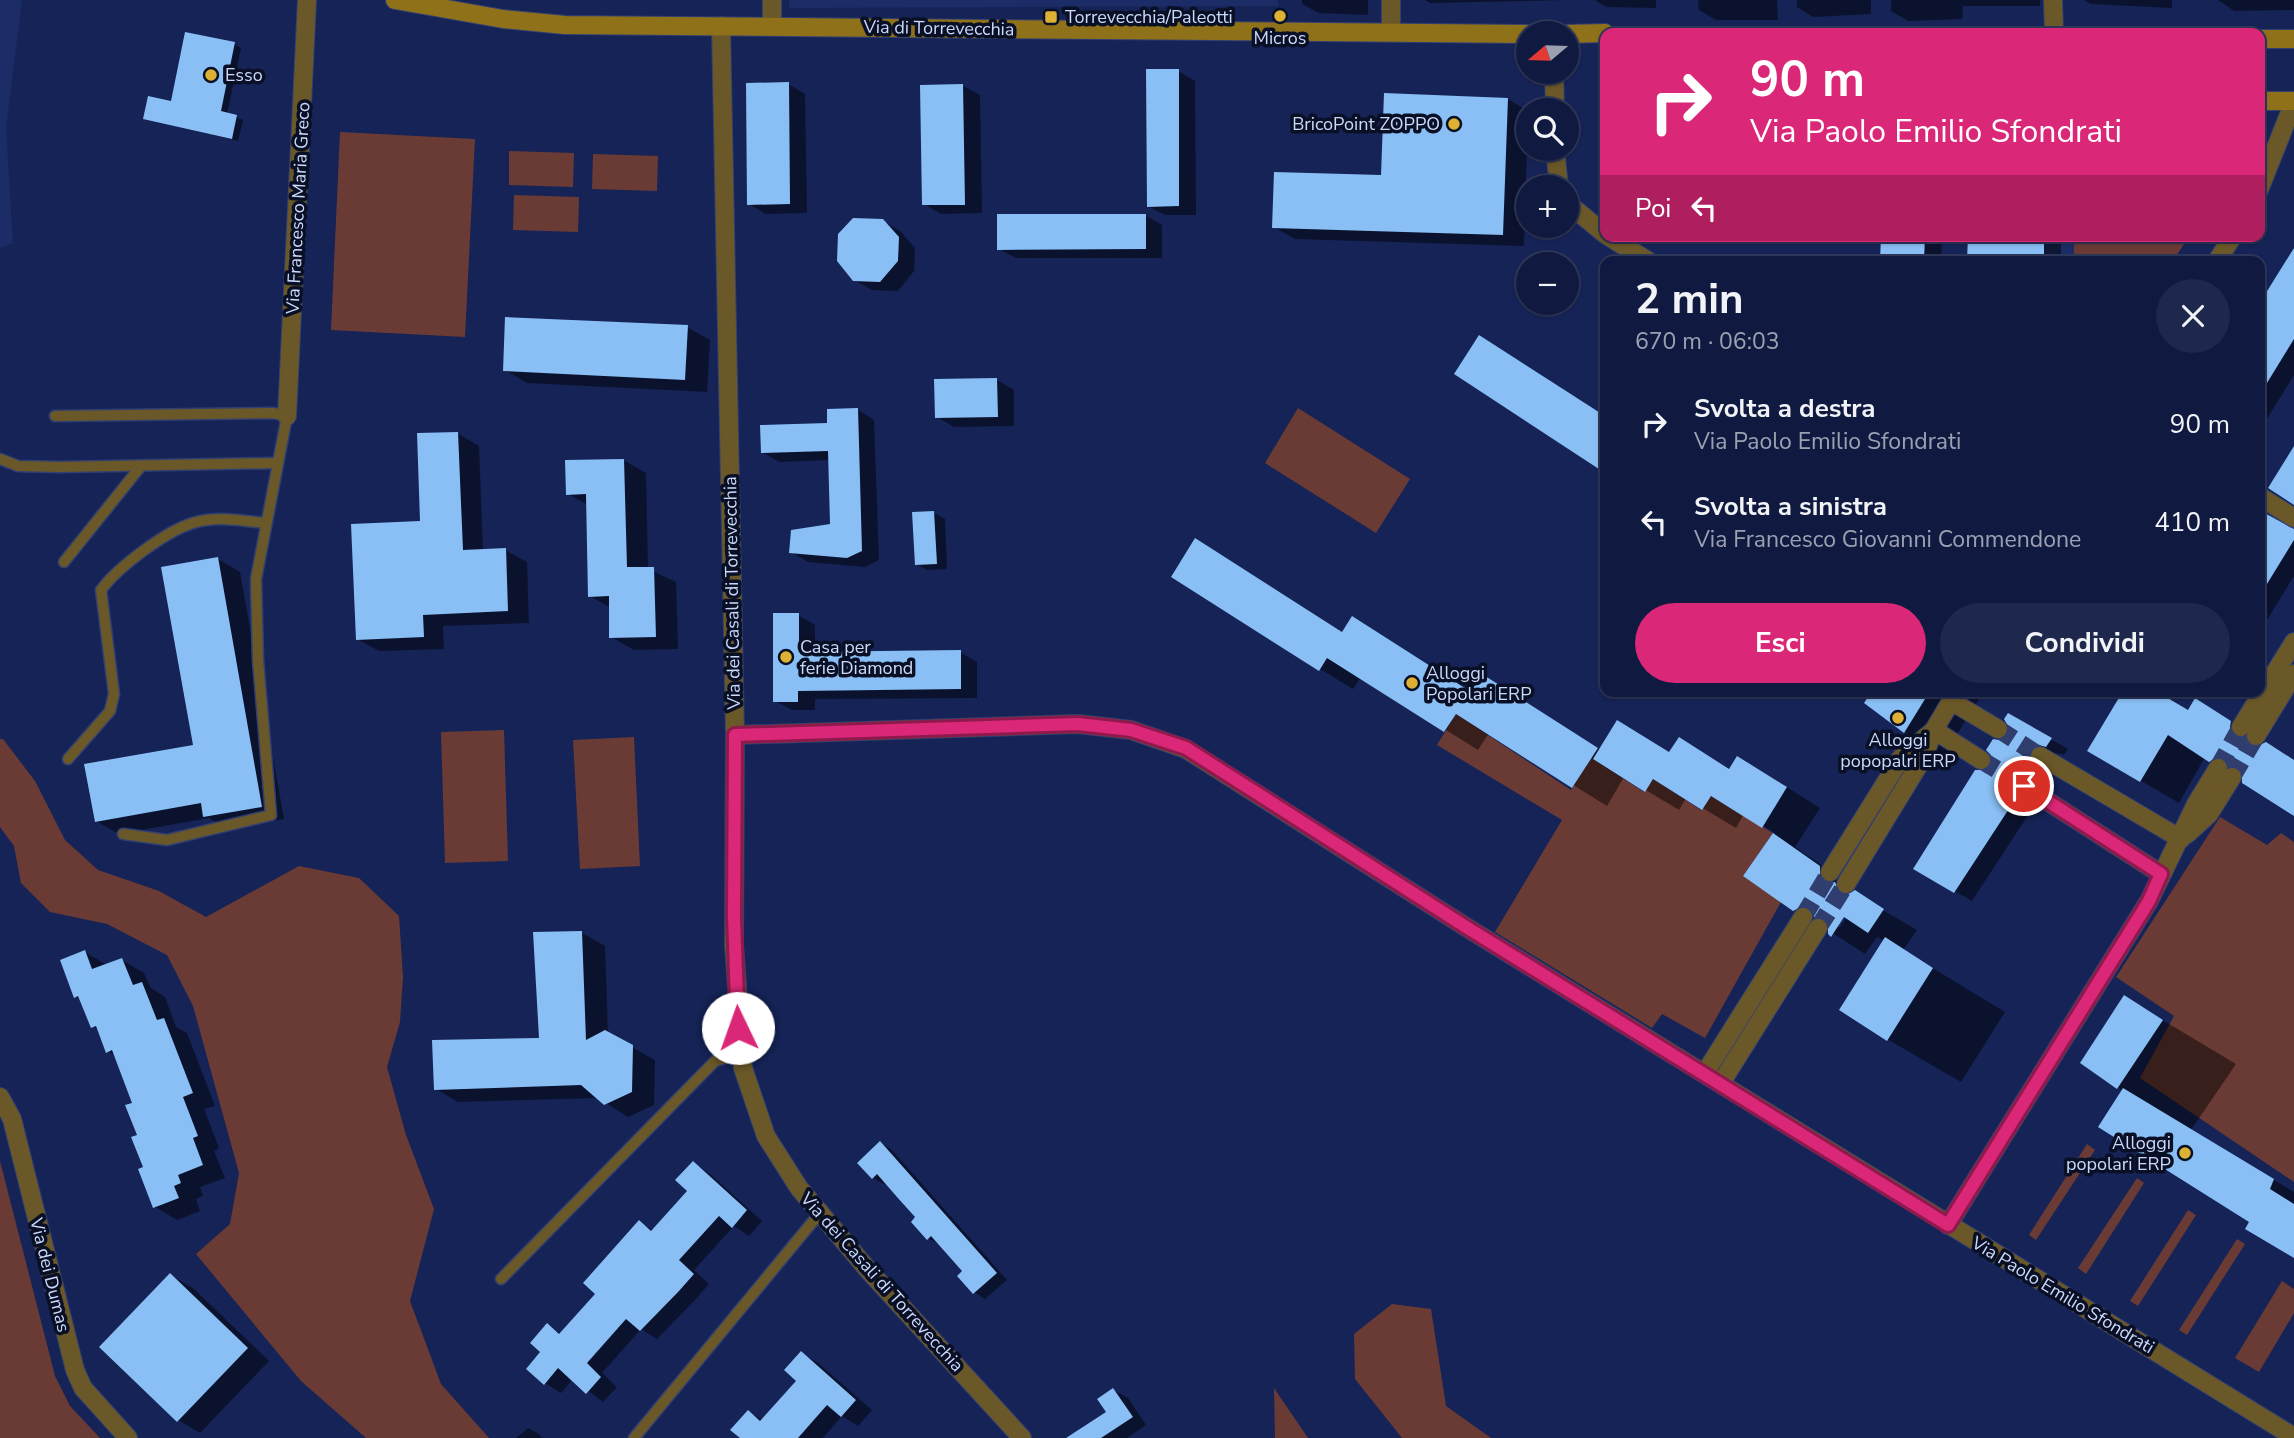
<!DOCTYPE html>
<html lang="it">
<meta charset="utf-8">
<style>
:root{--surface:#101a41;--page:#1e274c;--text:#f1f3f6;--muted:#9ca1b1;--line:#30385a;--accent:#db2777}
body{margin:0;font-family:"Nunito Sans",sans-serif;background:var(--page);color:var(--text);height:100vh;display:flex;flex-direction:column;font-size:26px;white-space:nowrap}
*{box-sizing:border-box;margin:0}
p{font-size:23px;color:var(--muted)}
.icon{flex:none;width:38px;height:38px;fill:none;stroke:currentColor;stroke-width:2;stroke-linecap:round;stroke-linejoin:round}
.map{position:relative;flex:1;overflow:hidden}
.panel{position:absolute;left:1600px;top:256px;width:665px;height:441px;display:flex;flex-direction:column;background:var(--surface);border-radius:14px;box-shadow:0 2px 5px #0004,0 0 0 2px var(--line)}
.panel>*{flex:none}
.guide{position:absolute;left:1600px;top:28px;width:665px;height:214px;border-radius:14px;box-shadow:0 2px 5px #0004,0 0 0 2px var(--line);background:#db2777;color:#fff;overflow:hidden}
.needle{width:46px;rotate:251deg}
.fabs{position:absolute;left:1516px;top:21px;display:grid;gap:14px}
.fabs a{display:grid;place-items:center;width:63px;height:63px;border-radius:50%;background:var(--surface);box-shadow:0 2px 5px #0004,0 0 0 2px var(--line);font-size:35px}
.pin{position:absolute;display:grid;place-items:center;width:60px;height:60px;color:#fff;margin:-30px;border:4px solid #fff;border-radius:50%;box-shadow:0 2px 7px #0007}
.me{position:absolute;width:77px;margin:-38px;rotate:357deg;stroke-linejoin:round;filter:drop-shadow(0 0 5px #0008)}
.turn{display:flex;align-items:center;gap:24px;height:147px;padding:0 35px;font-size:32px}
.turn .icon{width:91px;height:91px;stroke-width:2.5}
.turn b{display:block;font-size:49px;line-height:60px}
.then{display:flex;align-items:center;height:66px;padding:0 35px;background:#0003;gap:14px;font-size:26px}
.round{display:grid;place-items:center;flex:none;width:74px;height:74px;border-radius:37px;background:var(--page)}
.overview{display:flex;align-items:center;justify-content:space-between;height:119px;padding:0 35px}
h1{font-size:42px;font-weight:700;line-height:52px}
.cta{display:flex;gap:14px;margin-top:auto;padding:14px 35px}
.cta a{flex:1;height:80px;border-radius:42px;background:var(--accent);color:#fff;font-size:28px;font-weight:700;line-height:80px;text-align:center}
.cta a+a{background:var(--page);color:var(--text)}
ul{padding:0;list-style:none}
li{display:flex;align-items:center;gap:21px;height:98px;padding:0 35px}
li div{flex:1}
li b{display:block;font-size:26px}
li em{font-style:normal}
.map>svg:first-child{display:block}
</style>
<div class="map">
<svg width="2294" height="1438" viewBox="0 0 2294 1438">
<rect width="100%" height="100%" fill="#152357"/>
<g fill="#1c2c66">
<polygon points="0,0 22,0 6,127 13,243 0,248"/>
<polygon points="789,0 1278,0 1278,6 789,8"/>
<polygon points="1968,236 2074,236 2074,261 1967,261"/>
</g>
<g fill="#6a3b35">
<polygon points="340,132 475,139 465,337 331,330"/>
<polygon points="509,151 574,153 573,187 509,185"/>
<polygon points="593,154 658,156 657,191 592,189"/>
<polygon points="514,195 579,197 578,232 513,230"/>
<polygon points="2074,236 2189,236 2173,261 2074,261"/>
<polygon points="1298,408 1410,479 1376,533 1265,463"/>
<polygon points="1456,714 1571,790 1591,758 1644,792 1653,779 1701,810 1711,796 1773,833 1743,876 1781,902 1705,1038 1662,1014 1652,1028 1495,932 1562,820 1437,745"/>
<polygon points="504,730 508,861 445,863 441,732"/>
<polygon points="634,737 640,866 580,869 573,740"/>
<polygon points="0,739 3,739 35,781 65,840 98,870 159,891 206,917 299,866 359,878 399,916 403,977 400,1022 387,1067 406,1135 434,1209 410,1301 441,1384 489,1438 366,1438 301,1381 196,1254 230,1224 239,1173 193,1006 167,955 107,924 50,912 21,883 14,846 0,827"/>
<polygon points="2220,817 2267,845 2281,833 2294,842 2294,1182 2140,1078 2174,1016 2116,977"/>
<polygon points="2087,1144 2095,1150 2036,1240 2029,1235"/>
<polygon points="0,1161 55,1376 70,1406 100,1438 0,1438"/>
<polygon points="2137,1178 2144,1183 2086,1274 2078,1268"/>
<polygon points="2188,1210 2196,1215 2138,1306 2130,1301"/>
<polygon points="2237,1239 2245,1244 2187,1335 2179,1330"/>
<polygon points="2282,1281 2294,1289 2294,1313 2259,1372 2235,1358"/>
<polygon points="1392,1304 1431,1309 1446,1406 1491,1438 1402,1438 1355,1379 1354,1334"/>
<polygon points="1274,1388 1308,1438 1275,1438"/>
</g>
<g fill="#0007" fill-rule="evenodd">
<polygon points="1302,0 1368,0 1368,15 1319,13 1302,4"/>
<polygon points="1425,0 1566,0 1430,3"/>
<polygon points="1595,0 1656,0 1656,8 1606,7"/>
<polygon points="1698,0 1777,0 1778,20 1716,20 1699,10"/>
<polygon points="1797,0 1871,0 1871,14 1813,17 1797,7"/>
<polygon points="1891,0 2040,0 2040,6 1963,6 1962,19 1908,21 1891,11"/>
<polygon points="2084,0 2172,0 2172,8 2091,4"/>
<polygon points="2218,0 2294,0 2294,10 2234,11"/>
<polygon points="234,44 241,48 227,114 243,120 238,141 145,118 172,103"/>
<polygon points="1178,71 1195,81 1196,215 1165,215 1148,206"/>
<polygon points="788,84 805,94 807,213 766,214 749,204"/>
<polygon points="963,86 980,95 982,213 941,214 924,204"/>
<polygon points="1508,99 1528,111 1524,246 1295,239 1274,227 1383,177"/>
<polygon points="1145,215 1162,225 1162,258 1016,258 999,249"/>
<polygon points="883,221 900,231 915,248 914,271 898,291 872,290 854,280"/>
<polygon points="1883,236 1942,236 1941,261 1882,261"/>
<rect x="1969" y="236" width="92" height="25"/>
<polygon points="2294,251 2294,375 2259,432 2259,307"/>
<polygon points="687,327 710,340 707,392 527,383 505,370"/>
<polygon points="1479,337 1605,416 1605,471"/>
<polygon points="997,380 1014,390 1014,426 954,427 937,417"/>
<polygon points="858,410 874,420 879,560 865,567 808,562 791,552 832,526 830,460 779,462 762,452"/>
<polygon points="457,433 479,446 483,551 505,550 527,562 529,623 443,626 444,649 379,651 357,639 422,523"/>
<polygon points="623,460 646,473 648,569 676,582 678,649 634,650 611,637 611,608 590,596 588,505 568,494"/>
<polygon points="2259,512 2289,530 2294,529 2294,576 2259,633"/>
<polygon points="934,513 945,519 947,569 927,570 916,564"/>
<polygon points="218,559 240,572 284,819 227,829 209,818 119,834 96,821 195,746"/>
<path d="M1229,560L1344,633L1386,638L1472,693L1515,696L1601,750L1671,754L1680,739L1730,770L1771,777L1820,808L1795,847L1853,887V893L1917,930L1903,950L2005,1012L1961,1082L1887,1039L1885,941L1877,937L1865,954L1745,876L1775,833L1744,814L1736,828L1686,798L1679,810L1624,777L1607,806L1489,733L1478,750L1361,677L1353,689L1320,669ZM1848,909L1851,911L1840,927H1836Z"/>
<polygon points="798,615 815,625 815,653 960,652 977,662 977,698 815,699 815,710 792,710 775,701"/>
<polygon points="1874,691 1984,691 1944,755 1905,732"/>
<polygon points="2125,691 2158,691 2189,711 2196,701 2294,761 2294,814 2205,757 2179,803 2090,751"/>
<polygon points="2009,715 2068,749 2064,755 2057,753 2047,759 2045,767 2051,777 2046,785 2037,784 2031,790 2030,802 2034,806 1972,901 1915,868 1993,766 1999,742 2009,737"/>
<polygon points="582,933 605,946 608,1034 655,1060 654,1105 628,1117 598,1098 458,1102 436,1089 541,1040"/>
<polygon points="85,952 107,965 122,960 144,973 151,988 165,997 176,1027 187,1033 215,1106 204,1109 219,1148 214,1151 225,1178 200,1187 203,1196 196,1199 200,1211 177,1220 155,1207 134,1104 116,1056 108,1051 99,1030 92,1026 82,1000 75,996"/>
<polygon points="2124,997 2236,1064 2191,1130 2294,1192 2294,1256 2252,1221 2118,1087"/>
<polygon points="880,1143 891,1149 1007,1280 985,1299 974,1292 965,1272 939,1244 928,1238 918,1217 886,1182 884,1184 873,1178"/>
<polygon points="693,1163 709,1173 762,1221 749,1236 734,1226 694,1270 709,1284 695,1300 657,1339 641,1329 602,1373 617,1387 603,1402 573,1379 561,1393 545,1383 542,1352 547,1326 561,1334 598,1294 640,1223 654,1231 690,1191"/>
<polygon points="170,1275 193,1288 269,1361 200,1433 178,1420"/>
<polygon points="801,1353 818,1363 872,1410 858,1426 842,1416 823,1438 742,1438 748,1412 763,1420 798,1380"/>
<polygon points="1113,1390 1128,1398 1146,1425 1127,1438 1080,1438 1108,1412"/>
<polygon points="528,1428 539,1434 542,1438 516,1438"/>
</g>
<g fill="#89bff4">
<polygon points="185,32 235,42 221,111 237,115 232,139 143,119 148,96 171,101"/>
<polygon points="1146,69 1179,69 1179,206 1147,207"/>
<polygon points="789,82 790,204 747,205 746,83"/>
<polygon points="963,84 965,205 922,205 920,85"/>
<polygon points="1384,93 1508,98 1503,235 1272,228 1274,172 1381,175"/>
<polygon points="997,214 1146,214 1146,249 997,250"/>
<polygon points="853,218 883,219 899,237 898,261 880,282 853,281 837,261 838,234"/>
<polygon points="1881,236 1925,236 1924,261 1880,261"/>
<polygon points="1968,236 2044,236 2044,261 1967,261"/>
<polygon points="2294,248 2294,339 2259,396 2259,304"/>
<polygon points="505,317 688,325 685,380 503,371"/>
<polygon points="1479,335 1605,416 1605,473 1454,374"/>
<polygon points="997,378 998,417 935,418 934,379"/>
<polygon points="858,408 862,551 847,558 789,553 791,530 830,524 828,451 761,453 760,425 827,423 827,409"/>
<polygon points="458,432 463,550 506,548 508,611 423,615 424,637 356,640 351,524 420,521 417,433"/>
<polygon points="2294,446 2294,505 2268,488"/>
<polygon points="624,459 627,567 654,567 656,637 609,638 609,596 588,597 586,494 566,495 565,460"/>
<polygon points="2259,510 2294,529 2294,540 2259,597"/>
<polygon points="934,511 937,564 915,565 912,512"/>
<polygon points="1195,538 1342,632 1352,616 1471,692 1482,674 1598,748 1572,788 1456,714 1444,732 1327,658 1319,671 1171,577"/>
<polygon points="218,557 262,807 203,817 201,803 95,822 84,764 193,745 161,567"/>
<polygon points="773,613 799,613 799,652 961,650 961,689 798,691 798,702 773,702"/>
<polygon points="1872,691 1930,691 1904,733 1864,703"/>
<polygon points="2123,691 2156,691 2188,710 2195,698 2231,721 2230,727 2234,736 2245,737 2255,747 2266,742 2294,760 2294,816 2242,783 2242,771 2229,766 2224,759 2218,757 2209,762 2168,735 2140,782 2087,751"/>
<polygon points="2008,713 2052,738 2046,747 2039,745 2031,750 2029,757 2035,766 2029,776 2019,776 2014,780 2014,791 2018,795 1954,893 1913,869 1975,770 1986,770 1991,766 1991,755 1986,750 1993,739 1999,740 2007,735 2009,728 2004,719"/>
<polygon points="1617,720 1669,752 1679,737 1729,769 1737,756 1787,787 1762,828 1711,796 1702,810 1653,779 1645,792 1593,759"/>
<polygon points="1773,833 1820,866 1820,878 1829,883 1835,882 1840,893 1846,895 1855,890 1884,909 1868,933 1844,917 1831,937 1828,934 1828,922 1814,917 1810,908 1803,906 1793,911 1743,876"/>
<polygon points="582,931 586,1040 605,1030 633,1045 632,1092 604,1105 581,1085 434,1090 432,1040 539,1038 533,932"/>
<polygon points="1885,937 1933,968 1887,1041 1839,1010"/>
<polygon points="85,950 92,969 122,958 133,985 142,982 157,1020 164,1018 193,1093 183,1097 198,1136 193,1138 203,1165 178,1175 181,1183 174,1186 179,1198 153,1208 138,1169 143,1167 131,1137 137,1135 125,1105 132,1103 112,1050 106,1053 96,1026 91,1028 78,996 74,998 60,960"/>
<polygon points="2124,995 2163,1020 2117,1089 2080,1063"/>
<polygon points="2123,1088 2274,1179 2270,1189 2294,1204 2294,1258 2245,1229 2249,1222 2098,1127"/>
<polygon points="880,1141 997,1273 973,1294 957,1276 962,1271 931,1236 927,1240 911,1222 915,1217 897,1197 877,1174 872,1179 857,1163"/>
<polygon points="693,1161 747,1210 732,1228 719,1216 679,1260 694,1274 679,1291 640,1331 626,1319 587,1363 601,1377 586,1394 558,1368 544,1385 526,1369 540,1352 530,1343 547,1323 559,1334 595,1294 583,1283 639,1220 651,1231 687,1191 675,1180"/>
<polygon points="170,1273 248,1348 177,1422 99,1347"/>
<polygon points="801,1351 856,1400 841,1417 827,1405 798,1438 740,1438 730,1430 748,1410 760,1421 796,1381 784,1370"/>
<polygon points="1113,1388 1133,1417 1101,1438 1066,1438 1106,1412 1097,1399"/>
</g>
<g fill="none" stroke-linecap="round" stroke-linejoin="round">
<g stroke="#303e6f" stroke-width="18" stroke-dasharray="18 9" stroke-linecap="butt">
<polyline points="1998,729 2040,756"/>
<polyline points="1981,760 2024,786"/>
<polyline points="2218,768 2241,727"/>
<polyline points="2232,777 2256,736"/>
<polyline points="1803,917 1830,872"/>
<polyline points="1818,928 1846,884"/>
</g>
<defs>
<g id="lane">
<polyline points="55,416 273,413 287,416 256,579 258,660 271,815 167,840 123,834"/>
<polyline points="0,459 18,466 60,467 275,463"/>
<polyline points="64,562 141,466"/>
<path d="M68,759L110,711L114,694L101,590C118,567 166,531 193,523C217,516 240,520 264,523"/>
<polyline points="501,1279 715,1061 741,1053"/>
<polyline points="634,1438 819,1214"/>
</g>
<g id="street">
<polyline points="2053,0 2054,33"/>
<polyline points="721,26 735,735 734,945 743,1068 766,1136 799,1188 869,1271 1022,1438"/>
<polyline points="772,26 772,0"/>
<polyline points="1391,31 1391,0"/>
<polyline points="1554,72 1555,110"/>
<polyline points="1555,149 1559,187"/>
<polyline points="2259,190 2294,102"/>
<polyline points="1566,202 1605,234"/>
<polyline points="1608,236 1648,261"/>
<polyline points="2217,261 2233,236"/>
<polyline points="287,416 307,0"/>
<polyline points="2259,496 2294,518"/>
<polyline points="1951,701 1998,729"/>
<polyline points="2241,727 2294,642"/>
<polyline points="1934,730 1981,760"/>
<polyline points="735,735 1078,724 1131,730 1186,749 1466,927 2294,1437"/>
<polyline points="2256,736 2294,674"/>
<polyline points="2040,756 2181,839"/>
<polyline points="2024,786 2161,874"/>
<polyline points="2187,834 2209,814 2232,777"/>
<polyline points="1830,872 1901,758 1932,732"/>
<polyline points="1846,884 1923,758 1934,730 1957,691"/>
<polyline points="1705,1073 1803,917"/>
<polyline points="1721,1083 1818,928"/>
<polyline points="0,1097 12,1119 75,1370 83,1388 128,1438"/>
<polyline points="1948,1225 2149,901 2196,804 2218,768"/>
</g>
<g id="secondary">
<polyline points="395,0 503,19 565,25 1528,34"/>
<polyline points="1566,34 1605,33"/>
<polyline points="2259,39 2294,39"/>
<polyline points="2259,101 2294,101"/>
</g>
</defs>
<use href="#lane" stroke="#324071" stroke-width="13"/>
<use href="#street" stroke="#324071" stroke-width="20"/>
<use href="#secondary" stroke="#324071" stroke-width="20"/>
<use href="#lane" stroke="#6b5828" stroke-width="10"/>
<use href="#street" stroke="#6b5828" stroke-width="18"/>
<use href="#secondary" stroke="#8f711a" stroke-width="18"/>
</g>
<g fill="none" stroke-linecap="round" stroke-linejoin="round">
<defs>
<polyline id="route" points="738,1028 734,918 735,735 1078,724 1131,730 1186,748 1466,927 1948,1225 2149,901 2161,874 2024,786"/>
</defs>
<use href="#route" stroke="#8e194d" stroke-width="18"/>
<use href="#route" stroke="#db2777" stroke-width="12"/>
</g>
<g fill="#ddb133" stroke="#091026" stroke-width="2.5">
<circle cx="1280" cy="16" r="7"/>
<rect x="1044" y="10" width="14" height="14" rx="3.5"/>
<circle cx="211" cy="75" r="7"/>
<circle cx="1454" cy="124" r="7"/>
<circle cx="786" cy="657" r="7"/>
<circle cx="1412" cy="683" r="7"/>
<circle cx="1898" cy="718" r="7"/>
<circle cx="2185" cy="1153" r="7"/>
</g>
<g text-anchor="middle" stroke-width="7" stroke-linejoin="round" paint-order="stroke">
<g font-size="18" fill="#ccd9fa" stroke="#091026" text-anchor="start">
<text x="1065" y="23">Torrevecchia/Paleotti</text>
<text x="1280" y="44" text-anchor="middle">Micros</text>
<text x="225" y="81">Esso</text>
<text x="1440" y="130" text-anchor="end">BricoPoint ZOPPO</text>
<text x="800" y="653">Casa per<tspan x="800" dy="21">ferie Diamond</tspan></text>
<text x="1426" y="679">Alloggi<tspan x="1426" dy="21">Popolari ERP</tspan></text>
<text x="1898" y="746" text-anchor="middle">Alloggi<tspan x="1898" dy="21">popopalri ERP</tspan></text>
<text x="2171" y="1149" text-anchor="end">Alloggi<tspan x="2171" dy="21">popolari ERP</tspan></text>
</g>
<g font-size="18" fill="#ccd9fa" stroke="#091026">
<text transform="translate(939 28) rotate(1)" y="6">Via di Torrevecchia</text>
<text transform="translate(298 208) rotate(-87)" y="6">Via Francesco Maria Greco</text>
<text transform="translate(732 593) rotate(-91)" y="6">Via dei Casali di Torrevecchia</text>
<text transform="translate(50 1275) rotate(76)" y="6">Via dei Dumas</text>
<text transform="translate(882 1282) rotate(48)" y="6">Via dei Casali di Torrevecchia</text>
<text transform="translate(2063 1295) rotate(31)" y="6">Via Paolo Emilio Sfondrati</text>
</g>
</g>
</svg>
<div class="fabs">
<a><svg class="needle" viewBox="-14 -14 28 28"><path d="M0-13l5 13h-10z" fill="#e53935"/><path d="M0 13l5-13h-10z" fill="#9ca1b1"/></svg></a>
<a><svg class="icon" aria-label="search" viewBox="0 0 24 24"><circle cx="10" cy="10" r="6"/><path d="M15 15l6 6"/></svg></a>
<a>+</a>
<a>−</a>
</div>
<div class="pin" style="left:2024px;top:786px;background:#d93025"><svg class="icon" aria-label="arrive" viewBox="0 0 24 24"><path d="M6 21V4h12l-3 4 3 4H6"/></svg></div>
<svg class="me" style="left:738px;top:1028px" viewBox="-20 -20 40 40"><circle r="19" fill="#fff"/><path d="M0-13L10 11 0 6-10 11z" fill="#db2777"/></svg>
<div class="guide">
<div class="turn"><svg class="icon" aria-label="right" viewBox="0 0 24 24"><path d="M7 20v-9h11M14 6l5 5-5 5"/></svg><div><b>90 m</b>Via Paolo Emilio Sfondrati</div></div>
<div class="then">Poi<svg class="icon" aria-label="left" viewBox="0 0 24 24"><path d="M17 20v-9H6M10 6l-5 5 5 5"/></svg></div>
</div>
<section class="panel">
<div class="overview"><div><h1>2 min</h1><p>670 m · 06:03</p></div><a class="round"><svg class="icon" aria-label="close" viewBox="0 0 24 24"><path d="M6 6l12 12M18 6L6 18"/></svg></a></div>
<ul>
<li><svg class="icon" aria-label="right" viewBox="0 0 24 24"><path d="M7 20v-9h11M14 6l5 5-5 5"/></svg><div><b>Svolta a destra</b><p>Via Paolo Emilio Sfondrati</p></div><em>90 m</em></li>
<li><svg class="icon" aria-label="left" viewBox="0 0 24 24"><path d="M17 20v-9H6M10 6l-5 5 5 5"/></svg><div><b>Svolta a sinistra</b><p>Via Francesco Giovanni Commendone</p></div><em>410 m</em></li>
</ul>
<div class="cta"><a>Esci</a><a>Condividi</a></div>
</section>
</div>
